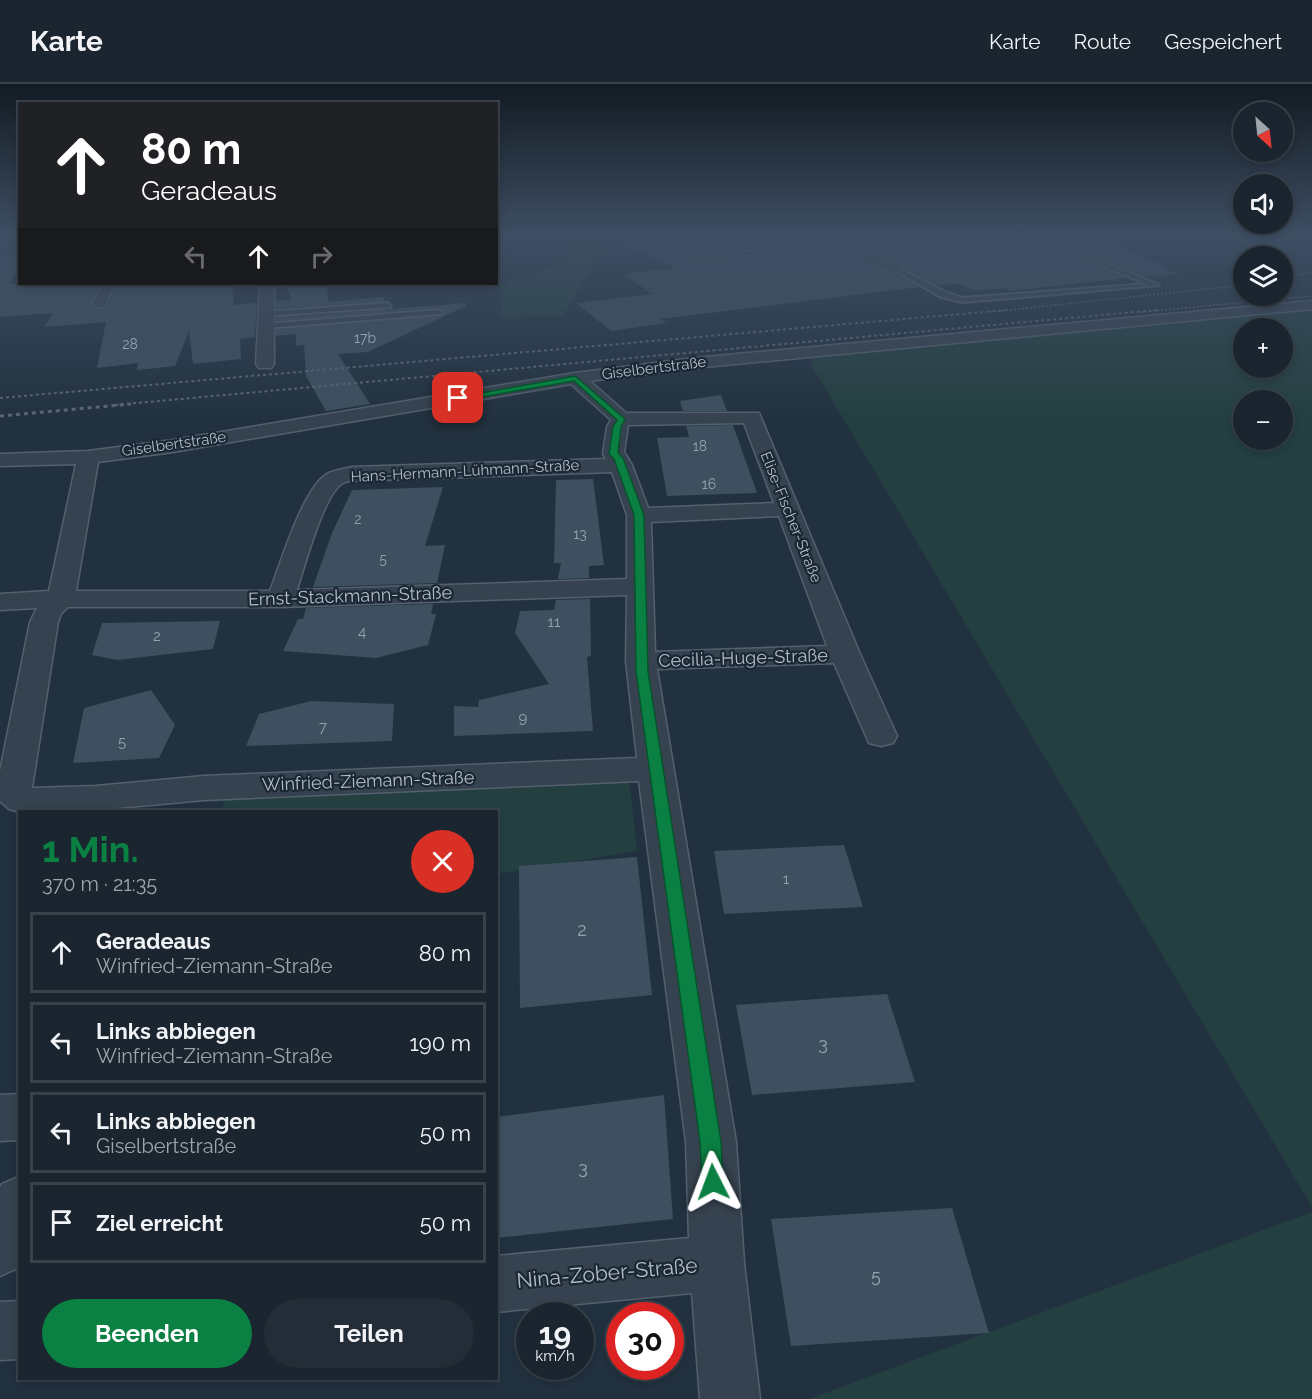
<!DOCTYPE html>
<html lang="de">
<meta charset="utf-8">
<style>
:root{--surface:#1a252f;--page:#232d37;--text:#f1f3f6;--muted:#9fa5aa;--line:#38424b;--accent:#0b8043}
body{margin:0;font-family:Raleway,sans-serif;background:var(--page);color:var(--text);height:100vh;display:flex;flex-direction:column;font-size:22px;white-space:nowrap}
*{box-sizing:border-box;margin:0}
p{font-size:20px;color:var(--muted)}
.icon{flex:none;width:33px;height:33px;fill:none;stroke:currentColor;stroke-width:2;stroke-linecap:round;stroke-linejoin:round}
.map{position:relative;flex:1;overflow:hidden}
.sheet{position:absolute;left:18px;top:726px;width:480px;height:570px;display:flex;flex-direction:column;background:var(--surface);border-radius:0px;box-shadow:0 3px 9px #0003,0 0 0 2px var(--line)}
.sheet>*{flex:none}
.hud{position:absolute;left:18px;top:18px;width:480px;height:183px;border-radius:0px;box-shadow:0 3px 9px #0003,0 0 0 2px var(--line);background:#202124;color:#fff;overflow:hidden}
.needle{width:39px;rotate:153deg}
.fabs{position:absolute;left:1233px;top:18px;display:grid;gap:12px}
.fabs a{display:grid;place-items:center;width:60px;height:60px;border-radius:50%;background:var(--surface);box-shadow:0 3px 9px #0003,0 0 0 2px var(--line);font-size:30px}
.speed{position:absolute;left:516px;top:1218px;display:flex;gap:12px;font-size:30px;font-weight:700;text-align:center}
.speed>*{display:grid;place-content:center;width:78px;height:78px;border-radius:50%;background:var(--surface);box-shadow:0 3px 9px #0003,0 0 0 2px var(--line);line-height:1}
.speed small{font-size:15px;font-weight:400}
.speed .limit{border:9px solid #d22;background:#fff;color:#111}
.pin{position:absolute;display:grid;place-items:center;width:51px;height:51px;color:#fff;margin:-26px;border-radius:12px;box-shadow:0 3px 9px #0006}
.me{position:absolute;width:66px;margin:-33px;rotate:357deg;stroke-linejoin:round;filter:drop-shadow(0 0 4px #0008)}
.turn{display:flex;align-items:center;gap:21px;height:126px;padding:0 24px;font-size:27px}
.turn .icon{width:78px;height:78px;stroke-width:2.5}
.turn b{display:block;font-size:42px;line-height:51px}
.lanes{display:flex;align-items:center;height:57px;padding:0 24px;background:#0003;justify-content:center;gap:30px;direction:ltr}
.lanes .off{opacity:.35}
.round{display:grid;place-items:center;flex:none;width:63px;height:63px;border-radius:32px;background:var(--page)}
.summary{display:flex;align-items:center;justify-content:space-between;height:102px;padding:0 24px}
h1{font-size:36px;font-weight:700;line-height:45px;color:var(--accent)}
.primary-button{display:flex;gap:12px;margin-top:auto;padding:12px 24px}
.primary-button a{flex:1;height:69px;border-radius:36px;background:var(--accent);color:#fff;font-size:24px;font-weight:700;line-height:69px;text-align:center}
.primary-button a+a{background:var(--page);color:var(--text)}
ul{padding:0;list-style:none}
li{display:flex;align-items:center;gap:18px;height:81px;margin:0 12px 9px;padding:0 12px;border:3px solid var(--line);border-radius:0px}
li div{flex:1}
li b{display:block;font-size:22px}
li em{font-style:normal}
header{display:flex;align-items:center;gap:36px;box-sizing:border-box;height:84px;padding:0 30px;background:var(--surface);border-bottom:2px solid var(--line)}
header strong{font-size:28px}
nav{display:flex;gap:33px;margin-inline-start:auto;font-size:21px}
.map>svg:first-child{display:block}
</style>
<header>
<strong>Karte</strong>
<nav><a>Karte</a><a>Route</a><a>Gespeichert</a></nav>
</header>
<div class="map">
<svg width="1312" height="1315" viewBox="0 0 1312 1315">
<rect width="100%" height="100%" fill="#22313f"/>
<g fill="#243f40" fill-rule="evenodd">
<polygon points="572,153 606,153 599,170 563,232 502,233 499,202 570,176"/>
<path d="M1312,225V1123L812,282L811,272ZM1244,244H1282V284H1244ZM1244,316H1282V356H1244Z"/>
<polygon points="629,695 637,767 497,790 496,728 220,728 225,716"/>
<polygon points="1312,1128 1312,1315 809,1315"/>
</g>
<g fill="#3e4f5f">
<polygon points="681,153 806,153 816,159 689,172 687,174 692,178 832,166 890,190 898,190 919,203 660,235 667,239 611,247 576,219 652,210 623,190 676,184 622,159"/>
<polygon points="829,153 961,153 962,155 840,157"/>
<polygon points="974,153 1096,153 1168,183 1160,183 1178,190 1146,193 1088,170 1085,174 1086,177 1128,194 1010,207 1005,204 974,207 961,200 936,201 905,185 902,180 862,165 960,163 983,160 982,157"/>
<polygon points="20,174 20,180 9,200 93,200 93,204 97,204 90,221 99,226 106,224 117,202 146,200 146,204 196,200 232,200 234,221 257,219 255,253 240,255 241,275 193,280 189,247 175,282 137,286 138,279 97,284 106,238 44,243 53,229 0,233 0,175"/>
<polygon points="327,200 328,218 383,213 385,217 276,225 276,217 292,216 286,201"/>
<polygon points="465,219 466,222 368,268 338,270 370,320 326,327 306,292 304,261 296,262 296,250 276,252 276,245 441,232 444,227 438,224 276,237 276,234"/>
<polygon points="721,311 727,327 683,327 680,317"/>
<polygon points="733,341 757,409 667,412 657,354 689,353 686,342"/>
<polygon points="593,395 604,481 589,482 589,494 558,495 561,479 554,479 556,396"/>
<polygon points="443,403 425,462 445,461 437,499 313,503 332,449 352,406"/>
<polygon points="590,515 591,572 587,573 593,647 454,652 454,622 478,623 479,616 549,600 515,549 520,527 554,526 556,516"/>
<polygon points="433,520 431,530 436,530 428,561 376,574 283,567 298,535 303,535 306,524"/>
<polygon points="220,537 213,565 117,576 92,571 102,539"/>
<polygon points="151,606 175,641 159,674 73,679 84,624"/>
<polygon points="311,617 394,620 392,657 246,662 259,630"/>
<polygon points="844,761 863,823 724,830 714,767"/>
<polygon points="637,773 652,911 520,924 519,782"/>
<polygon points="887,910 915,998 752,1011 736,921"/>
<polygon points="664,1011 673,1135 496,1154 496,1033"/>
<polygon points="952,1124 989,1249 791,1262 771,1135"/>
</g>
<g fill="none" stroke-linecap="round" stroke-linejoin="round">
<defs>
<g id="service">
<polygon points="963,153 970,153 981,159 960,161 835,163 692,176 689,174 834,159 970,157"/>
<polygon points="1089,172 1159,201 963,218 941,213 893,185 898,184 947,209 963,214 1147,200 1087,175"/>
<polygon points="388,219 391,223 267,232 263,230 267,228"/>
<polygon points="438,226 442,228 441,230 266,244 262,242 266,240"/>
</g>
<g id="minor">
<polygon points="808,153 824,153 901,182 903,185 896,189 891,188"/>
<polygon points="1192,153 1205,153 1199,157"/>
<polygon points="102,200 116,200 104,223 99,224 92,220"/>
<polygon points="260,200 274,200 274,280 271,284 259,284 256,280"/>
<path d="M1312,217V225L694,284L590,297L626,329H759L860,570L897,652L893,659L881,662L869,659L834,579L657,585L736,1058L744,1179L760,1315H700L692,1209L496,1228V1172L689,1154L686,1058L639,697L204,716L96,726L20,728L9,725L0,717V687L30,538L37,524L0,526V510L49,507L76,380L0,382V370L88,367L173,356L575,289L694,274ZM571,300L611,336L607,343L603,370L606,375L352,383C345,385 336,386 329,389C304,400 280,481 270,507H76L98,378L173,368ZM744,339L774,419L648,424L632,381L624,368L628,341ZM612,388L627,431V495L297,506C304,484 324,409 343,399C346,397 349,397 352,397ZM779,432L827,562L655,568L651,438ZM627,511L626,577L637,674L204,692L96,702L32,704L58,538L61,530L68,523H281Z"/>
<polygon points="20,1010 20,1056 0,1057 0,1011"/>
<polygon points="20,1092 20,1183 0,1192 0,1103 2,1100"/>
<polygon points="20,1217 20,1275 0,1276 0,1218"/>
</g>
<polygon id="tertiary" points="20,164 20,172 0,173 0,165"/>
</defs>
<use href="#service" stroke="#54606d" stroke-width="4"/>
<use href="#minor" stroke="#54606d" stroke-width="3"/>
<use href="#tertiary" stroke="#54606d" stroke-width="3"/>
<use href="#service" fill="#36424f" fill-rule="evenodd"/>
<use href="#minor" fill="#36424f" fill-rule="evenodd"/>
<use href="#tertiary" fill="#36424f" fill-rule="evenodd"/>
<g stroke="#586777" stroke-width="1.5" stroke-dasharray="2 2" stroke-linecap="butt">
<polyline points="1282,194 1312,188"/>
<polyline points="990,228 1244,201"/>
<polyline points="1141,228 1312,212"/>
</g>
<g stroke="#586777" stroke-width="2" stroke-dasharray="3 3" stroke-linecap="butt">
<polyline points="0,314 1007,226"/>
<polyline points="115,321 1157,226"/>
</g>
<polyline stroke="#586777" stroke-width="3" stroke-dasharray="4 4" stroke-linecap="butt" points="0,332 131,320"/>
</g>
<linearGradient id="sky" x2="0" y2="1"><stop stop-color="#131b23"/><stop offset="0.45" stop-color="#3e4e63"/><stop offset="1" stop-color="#3e4e63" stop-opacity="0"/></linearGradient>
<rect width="1312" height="337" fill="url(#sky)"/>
<polygon fill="#0b8043" stroke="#07532c" stroke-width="1.5" points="575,292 625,335 621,343 618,369 623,374 644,431 648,587 721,1058 723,1098 720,1106 713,1109 705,1106 702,1098 700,1058 636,587 634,431 614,375 609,370 613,343 617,336 574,297 458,317 454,314"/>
<g text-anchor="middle" stroke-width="4.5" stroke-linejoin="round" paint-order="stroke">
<g font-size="14" fill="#95a2af">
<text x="365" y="259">17b</text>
<text x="130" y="265">28</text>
<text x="700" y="367">18</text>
<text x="709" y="405">16</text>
<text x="358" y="440">2</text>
<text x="580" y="455">13</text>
<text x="383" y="480">5</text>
</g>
<g font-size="15" fill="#b2bdca" stroke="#1b2734">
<text transform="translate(654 284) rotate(-7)" y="5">Giselbertstraße</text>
<text transform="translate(174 360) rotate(-8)" y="5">Giselbertstraße</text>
<text transform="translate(465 387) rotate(-3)" y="5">Hans-Hermann-Lühmann-Straße</text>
<text transform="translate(791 433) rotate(68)" y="5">Elise-Fischer-Straße</text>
</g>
<g font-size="15" fill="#95a2af">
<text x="554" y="543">11</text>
<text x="362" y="553">4</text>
<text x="157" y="557">2</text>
<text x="523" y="639">9</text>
<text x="323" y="648">7</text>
<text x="122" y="663">5</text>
<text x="786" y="800">1</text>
</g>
<g font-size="18" fill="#b2bdca" stroke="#1b2734">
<text transform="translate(350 512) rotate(-2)" y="6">Ernst-Stackmann-Straße</text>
<text transform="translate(743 574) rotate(-2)" y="6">Cecilia-Huge-Straße</text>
<text transform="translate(368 697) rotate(-2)" y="6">Winfried-Ziemann-Straße</text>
</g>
<g font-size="18" fill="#95a2af">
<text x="582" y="852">2</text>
<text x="823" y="966">3</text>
<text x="583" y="1090">3</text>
<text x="876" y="1198">5</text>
</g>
<g font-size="21" fill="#b2bdca" stroke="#1b2734">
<text transform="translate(607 1189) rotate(-5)" y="7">Nina-Zober-Straße</text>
</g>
</g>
</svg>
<div class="fabs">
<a><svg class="needle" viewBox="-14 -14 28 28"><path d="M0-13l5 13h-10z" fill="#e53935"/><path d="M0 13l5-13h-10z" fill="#9fa5aa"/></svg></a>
<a><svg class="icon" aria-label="sound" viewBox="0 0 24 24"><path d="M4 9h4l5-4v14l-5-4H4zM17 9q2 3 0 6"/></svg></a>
<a><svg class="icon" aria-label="layers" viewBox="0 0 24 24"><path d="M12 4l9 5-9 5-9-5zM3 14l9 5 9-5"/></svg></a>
<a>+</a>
<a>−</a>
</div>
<div class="speed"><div>19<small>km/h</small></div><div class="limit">30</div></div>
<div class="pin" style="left:458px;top:314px;background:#d93025"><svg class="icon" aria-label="arrive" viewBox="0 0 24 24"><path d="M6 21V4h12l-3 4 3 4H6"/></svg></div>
<svg class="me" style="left:713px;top:1098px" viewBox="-20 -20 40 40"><path d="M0-17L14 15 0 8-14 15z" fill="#0b8043" stroke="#fff" stroke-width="4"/></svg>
<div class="hud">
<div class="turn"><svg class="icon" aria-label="ahead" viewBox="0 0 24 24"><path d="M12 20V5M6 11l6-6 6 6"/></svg><div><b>80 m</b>Geradeaus</div></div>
<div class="lanes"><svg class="icon off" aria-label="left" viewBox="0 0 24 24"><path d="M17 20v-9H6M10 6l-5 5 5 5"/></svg><svg class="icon" aria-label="ahead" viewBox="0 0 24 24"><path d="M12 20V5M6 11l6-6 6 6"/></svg><svg class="icon off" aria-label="right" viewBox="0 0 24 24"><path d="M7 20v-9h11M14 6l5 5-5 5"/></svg></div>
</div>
<section class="sheet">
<div class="summary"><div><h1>1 Min.</h1><p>370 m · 21:35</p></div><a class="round" style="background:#d93025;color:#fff"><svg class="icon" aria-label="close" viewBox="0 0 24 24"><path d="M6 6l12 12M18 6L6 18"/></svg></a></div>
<ul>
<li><svg class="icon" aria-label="ahead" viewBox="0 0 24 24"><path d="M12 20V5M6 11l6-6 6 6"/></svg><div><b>Geradeaus</b><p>Winfried-Ziemann-Straße</p></div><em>80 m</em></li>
<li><svg class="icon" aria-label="left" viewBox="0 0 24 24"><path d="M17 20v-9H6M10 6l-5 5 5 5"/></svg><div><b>Links abbiegen</b><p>Winfried-Ziemann-Straße</p></div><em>190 m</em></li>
<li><svg class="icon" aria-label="left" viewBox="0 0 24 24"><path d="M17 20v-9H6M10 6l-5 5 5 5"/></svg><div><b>Links abbiegen</b><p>Giselbertstraße</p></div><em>50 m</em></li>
<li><svg class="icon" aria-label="arrive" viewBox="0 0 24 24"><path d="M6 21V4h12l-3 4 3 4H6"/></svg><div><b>Ziel erreicht</b></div><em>50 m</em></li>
</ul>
<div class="primary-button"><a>Beenden</a><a>Teilen</a></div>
</section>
</div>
